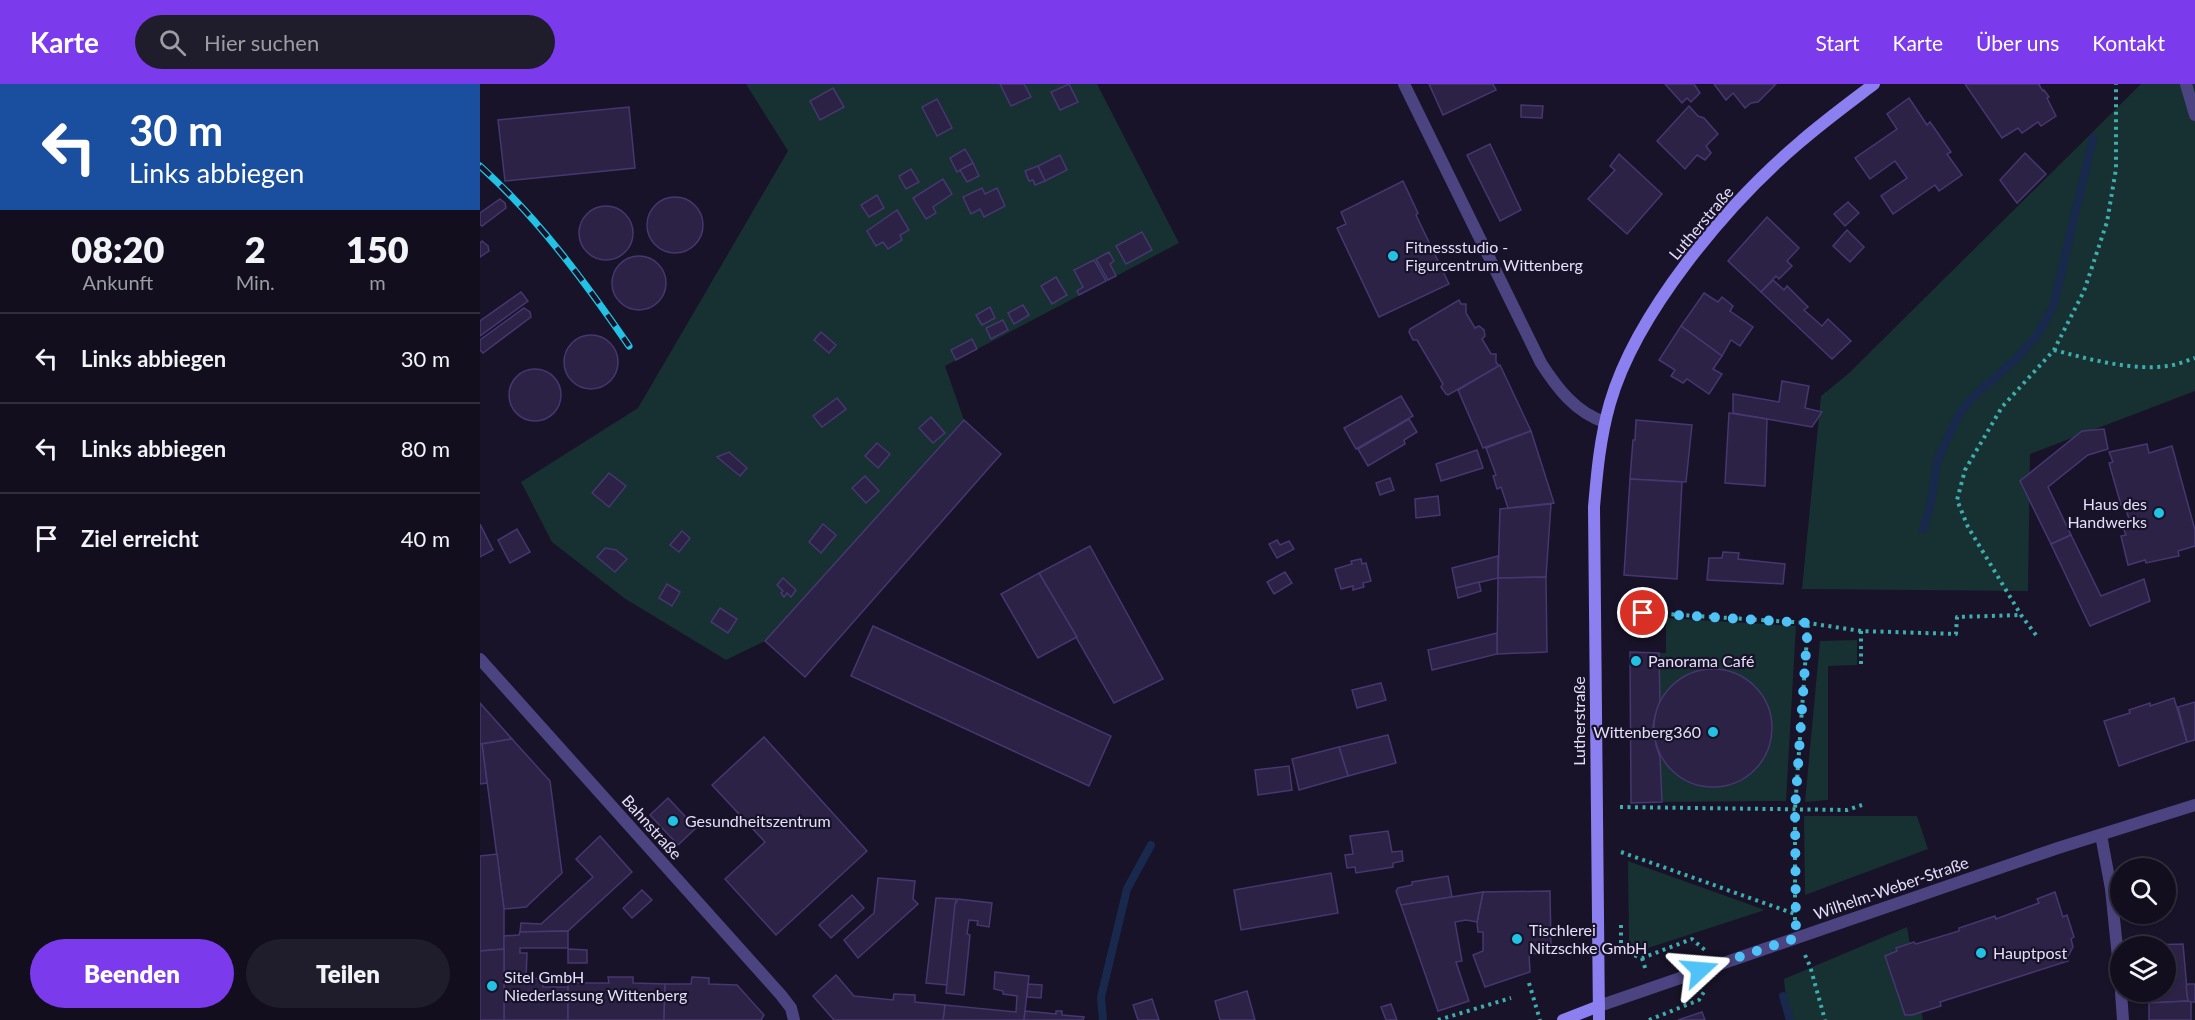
<!DOCTYPE html>
<html lang="de">
<meta charset="utf-8">
<style>
:root{--surface:#120e1e;--page:#1f1c2b;--text:#f1f3f6;--muted:#9c9ca4;--line:#312e3c;--accent:#7c3aed}
body{margin:0;font-family:Lato,sans-serif;background:var(--page);color:var(--text);height:100vh;display:flex;flex-direction:column;font-size:22px;white-space:nowrap}
*{box-sizing:border-box;margin:0}
p{font-size:20px;color:var(--muted)}
.icon{flex:none;width:33px;height:33px;fill:none;stroke:currentColor;stroke-width:2;stroke-linecap:round;stroke-linejoin:round}
.map{position:relative;flex:1;overflow:hidden}
.drawer{display:flex;flex-direction:column;background:var(--surface);width:480px}
.drawer>*{flex:none}
.top-card{background:#1a4fa0;color:#fff;overflow:hidden}
.controls{position:absolute;left:1630px;top:774px;display:grid;gap:12px}
.controls a{display:grid;place-items:center;width:66px;height:66px;border-radius:50%;background:var(--surface);box-shadow:0 2px 4px #0004,0 0 0 2px var(--line);font-size:30px}
.pin{position:absolute;display:grid;place-items:center;width:51px;height:51px;color:#fff;margin:-26px;border:3px solid #fff;border-radius:50%;box-shadow:0 2px 6px #0007}
.me{position:absolute;width:66px;margin:-33px;rotate:71deg;stroke-linejoin:round;filter:drop-shadow(0 0 4px #0008)}
.turn{display:flex;align-items:center;gap:21px;height:126px;padding:0 30px;font-size:27px}
.turn .icon{width:78px;height:78px;stroke-width:2.5}
.turn b{display:block;font-size:42px;line-height:51px}
.eta{display:flex;justify-content:space-evenly;align-items:center;height:102px;text-align:center}
.eta b{font-size:36px;font-weight:800;line-height:42px}
.cta{display:flex;gap:12px;margin-top:auto;padding:12px 30px}
.cta a{flex:1;height:69px;border-radius:36px;background:var(--accent);color:#fff;font-size:24px;font-weight:800;line-height:69px;text-align:center}
.cta a+a{background:var(--page);color:var(--text)}
ul{padding:0;list-style:none}
li{display:flex;align-items:center;gap:18px;height:90px;padding:0 30px;border-top:2px solid var(--line)}
li div{flex:1}
li b{display:block;font-size:22px}
li em{font-style:normal}
header{display:flex;align-items:center;gap:36px;box-sizing:border-box;height:84px;padding:0 30px;background:var(--accent);color:#fff}
header strong{font-size:28px}
nav{display:flex;gap:33px;margin-inline-start:auto;font-size:21px}
.search{width:420px;height:54px;background:var(--page);display:flex;align-items:center;gap:15px;box-sizing:border-box;padding:0 21px;border-radius:33px;color:var(--muted);font-size:22px}
main{display:flex;flex:1;min-height:0}
.map>svg:first-child{display:block}
</style>
<header>
<strong>Karte</strong>
<div class="search"><svg class="icon" aria-label="search" viewBox="0 0 24 24"><circle cx="10" cy="10" r="6"/><path d="M15 15l6 6"/></svg>Hier suchen</div>
<nav><a>Start</a><a>Karte</a><a>Über uns</a><a>Kontakt</a></nav>
</header>
<main>
<section class="drawer">
<div class="top-card">
<div class="turn"><svg class="icon" aria-label="left" viewBox="0 0 24 24"><path d="M17 20v-9H6M10 6l-5 5 5 5"/></svg><div><b>30 m</b>Links abbiegen</div></div>
</div>
<div class="eta">
<div><b>08:20</b><p>Ankunft</p></div>
<div><b>2</b><p>Min.</p></div>
<div><b>150</b><p>m</p></div>
</div>
<ul>
<li><svg class="icon" aria-label="left" viewBox="0 0 24 24"><path d="M17 20v-9H6M10 6l-5 5 5 5"/></svg><div><b>Links abbiegen</b></div><em>30 m</em></li>
<li><svg class="icon" aria-label="left" viewBox="0 0 24 24"><path d="M17 20v-9H6M10 6l-5 5 5 5"/></svg><div><b>Links abbiegen</b></div><em>80 m</em></li>
<li><svg class="icon" aria-label="arrive" viewBox="0 0 24 24"><path d="M6 21V4h12l-3 4 3 4H6"/></svg><div><b>Ziel erreicht</b></div><em>40 m</em></li>
</ul>
<div class="cta"><a>Beenden</a><a>Teilen</a></div>
</section>
<div class="map">
<svg width="1715" height="936" viewBox="0 0 1715 936">
<rect width="100%" height="100%" fill="#181328"/>
<g fill="#173031">
<polygon points="266,0 617,0 699,159 465,282 484,336 285,557 246,576 144,514 72,458 41,398 158,324 308,67"/>
<polygon points="1661,0 1715,0 1715,307 1550,370 1548,507 1322,505 1341,312 1368,290"/>
<path d="M1169,533L1316,542L1306,717L1182,718L1180,673C1196,693 1215,706 1242,702C1255,701 1265,694 1274,686C1333,632 1236,532 1180,618L1179,569H1186V538Z"/>
<polygon points="1377,556 1377,581 1348,582 1348,716 1325,718 1340,557"/>
<polygon points="1324,732 1437,732 1448,765 1325,811"/>
<polygon points="1148,777 1285,826 1168,864 1155,864 1149,857"/>
<polygon points="1427,843 1443,936 1308,936 1304,895"/>
</g>
<g fill="none" stroke-linecap="round" stroke-linejoin="round">
<g stroke="#18294d" stroke-width="8">
<polyline points="1443,445 1451,420 1457,377 1479,330 1494,312 1536,275 1558,250 1573,223 1613,54"/>
<polyline points="1303,912 1310,936"/>
<polyline points="623,936 621,913 647,805 671,761"/>
</g>
</g>
<g fill="#2c2246" stroke="#463770" stroke-width="1.5">
<polygon points="520,0 544,0 551,13 531,22"/>
<polygon points="589,0 598,18 580,26 571,8"/>
<polygon points="949,0 1013,0 1016,6 963,31"/>
<polygon points="1185,0 1214,0 1220,9 1211,18 1207,14 1202,19"/>
<polygon points="1234,0 1296,0 1278,18 1271,19 1265,24 1253,9 1246,16"/>
<polygon points="1485,0 1560,0 1559,1 1563,7 1564,6 1569,13 1567,14 1576,32 1561,42 1558,38 1542,49 1538,44 1522,54"/>
<polygon points="353,4 364,23 340,36 330,17"/>
<polygon points="1429,14 1447,41 1450,38 1471,68 1467,70 1482,91 1459,107 1455,101 1413,130 1401,112 1427,94 1415,77 1390,95 1375,74 1417,45 1407,30"/>
<polygon points="457,15 472,44 457,52 442,23"/>
<polygon points="1041,21 1063,22 1062,34 1041,33"/>
<polygon points="1209,22 1218,32 1224,34 1238,50 1226,62 1231,69 1225,76 1217,71 1205,85 1177,57"/>
<polygon points="149,23 155,84 25,97 18,36"/>
<polygon points="1010,60 1041,126 1020,137 987,71"/>
<polygon points="485,65 493,79 477,88 470,74"/>
<polygon points="1545,69 1566,90 1537,119 1520,96"/>
<polygon points="1139,70 1182,110 1147,150 1108,115 1135,86 1130,82"/>
<polygon points="580,71 587,86 565,97 558,82"/>
<polygon points="493,79 499,92 487,98 480,86"/>
<polygon points="558,82 565,97 555,101 553,96 549,97 545,87"/>
<polygon points="431,85 439,98 426,105 419,92"/>
<polygon points="463,95 472,110 453,123 456,129 446,135 433,114"/>
<polygon points="923,97 938,129 936,131 969,200 899,233 857,144 866,140 861,128"/>
<polygon points="502,104 505,110 517,104 525,122 504,133 500,125 491,130 483,113"/>
<polygon points="397,111 404,124 389,133 381,121"/>
<circle cx="195" cy="141" r="28"/>
<polygon points="20,115 25,119 26,124 2,142 0,141 0,129"/>
<polygon points="1368,118 1379,129 1365,142 1354,130"/>
<circle cx="126" cy="149" r="27"/>
<polygon points="417,126 429,146 420,151 422,156 408,165 403,158 396,162 387,147"/>
<polygon points="1287,133 1319,164 1307,177 1312,182 1299,195 1296,192 1281,208 1248,177"/>
<polygon points="1367,146 1384,163 1370,178 1353,162"/>
<polygon points="662,148 672,166 646,180 636,162"/>
<polygon points="2,157 8,162 9,167 0,173 0,159"/>
<polygon points="629,168 634,177 630,180 636,192 628,196 616,175"/>
<circle cx="159" cy="199" r="27"/>
<polygon points="614,176 626,197 599,211 597,207 603,203 594,186"/>
<polygon points="576,193 587,211 572,220 561,202"/>
<polygon points="1293,196 1304,206 1307,202 1328,223 1324,226 1342,242 1348,235 1371,257 1352,275 1281,208"/>
<polygon points="41,208 48,217 0,252 0,237"/>
<polygon points="1224,209 1238,218 1242,213 1253,222 1250,227 1273,243 1260,262 1251,256 1242,272 1201,242"/>
<polygon points="979,216 981,220 986,220 986,229 995,244 999,242 1004,246 1005,252 1002,255 1011,270 1016,270 1016,278 1019,282 968,311 966,310 961,303 963,300 937,256 933,256 929,248 930,245"/>
<polygon points="543,221 549,231 534,240 528,229"/>
<polygon points="510,223 515,234 502,241 496,231"/>
<polygon points="44,224 50,228 51,233 3,269 0,266 0,256"/>
<polygon points="523,236 528,246 511,255 506,244"/>
<polygon points="1201,242 1242,272 1233,285 1242,290 1229,310 1207,295 1203,299 1191,292 1195,286 1179,276"/>
<polygon points="341,248 356,261 349,269 334,256"/>
<circle cx="111" cy="278" r="27"/>
<polygon points="492,255 497,265 476,276 471,266"/>
<polygon points="1020,281 1051,347 1003,364 978,306"/>
<circle cx="55" cy="311" r="26"/>
<polygon points="1302,297 1329,302 1325,324 1342,328 1332,343 1253,329 1253,310 1299,318"/>
<polygon points="921,312 933,332 876,365 864,344"/>
<polygon points="357,314 366,325 342,343 333,332"/>
<polygon points="1249,329 1287,335 1285,402 1245,399"/>
<polygon points="451,333 465,349 453,359 439,344"/>
<polygon points="929,335 937,348 924,356 925,360 888,382 878,365"/>
<polygon points="484,336 521,370 325,593 285,557"/>
<polygon points="1156,336 1212,341 1206,398 1150,395 1153,356 1155,356"/>
<polygon points="1624,345 1628,365 1608,371 1568,403 1591,451 1571,460 1540,397 1602,347"/>
<polygon points="1051,347 1074,419 1028,424 1021,403 1017,405 1013,392 1016,391 1006,364"/>
<polygon points="397,359 410,370 398,384 385,372"/>
<polygon points="1667,360 1669,369 1692,362 1715,446 1715,462 1698,467 1699,472 1666,479 1665,476 1648,481 1641,452 1646,451 1642,441 1650,438 1644,420 1641,421 1629,379 1633,378 1629,368"/>
<polygon points="997,366 1003,384 961,397 956,380"/>
<polygon points="249,368 267,384 260,392 237,373"/>
<polygon points="129,389 146,402 129,423 112,409"/>
<polygon points="385,392 399,407 386,419 372,404"/>
<polygon points="910,394 914,406 900,411 896,399"/>
<polygon points="1150,395 1202,398 1197,495 1144,491"/>
<polygon points="958,412 960,431 936,434 935,415"/>
<polygon points="1071,420 1066,493 1018,494 1020,425"/>
<polygon points="0,440 13,466 0,473"/>
<polygon points="343,440 356,451 341,469 329,458"/>
<polygon points="37,445 50,468 30,479 18,456"/>
<polygon points="202,447 210,454 199,468 190,461"/>
<polygon points="1591,451 1621,512 1664,495 1670,517 1610,542 1571,460"/>
<polygon points="797,456 800,461 809,457 814,465 797,474 789,460"/>
<polygon points="610,462 683,595 634,619 559,489"/>
<polygon points="125,464 136,466 147,475 135,488 117,473"/>
<polygon points="1243,468 1259,469 1258,475 1305,480 1303,500 1227,496 1229,474 1242,474"/>
<polygon points="1018,472 1018,494 976,504 972,484"/>
<polygon points="881,475 882,480 886,479 891,497 883,499 884,503 873,506 873,502 861,505 855,485 872,480 871,477"/>
<polygon points="805,488 812,499 794,510 787,498"/>
<polygon points="559,489 597,553 558,574 521,510"/>
<polygon points="1066,493 1067,568 1017,570 1018,494"/>
<polygon points="303,494 316,506 311,513 307,509 304,513 301,509 303,507 297,501"/>
<polygon points="999,498 1001,507 978,514 976,504"/>
<polygon points="187,500 200,508 192,522 179,514"/>
<polygon points="240,524 257,535 248,549 231,538"/>
<polygon points="393,542 631,652 609,702 371,592"/>
<polygon points="1017,549 1017,570 952,586 948,566"/>
<polygon points="1150,568 1179,569 1180,618 1175,632 1173,642 1176,661 1180,673 1182,718 1151,719"/>
<circle cx="1233" cy="644" r="59"/>
<polygon points="901,599 906,616 877,624 872,606"/>
<polygon points="1694,614 1707,658 1639,682 1624,637 1650,629 1649,626 1670,619 1670,622"/>
<polygon points="1715,618 1715,656 1707,658 1698,623"/>
<polygon points="0,619 32,655 0,660"/>
<polygon points="908,651 916,679 868,692 859,663"/>
<polygon points="284,653 387,767 296,851 245,795 285,758 232,701"/>
<polygon points="32,655 70,697 82,789 46,823 24,825 2,660"/>
<polygon points="0,660 2,660 7,699 0,700"/>
<polygon points="859,663 868,692 819,706 812,675"/>
<polygon points="809,682 812,706 778,711 775,686"/>
<polygon points="188,714 216,744 198,761 170,731"/>
<polygon points="908,747 912,768 922,767 923,777 913,779 913,783 876,789 875,783 867,784 865,771 873,770 870,752"/>
<polygon points="120,752 152,788 88,847 40,848 41,839 61,840 113,793 96,775"/>
<polygon points="17,770 24,825 24,865 0,867 0,772"/>
<polygon points="851,789 858,829 761,846 754,806"/>
<polygon points="968,792 972,813 921,821 916,807 918,804 932,801 932,798"/>
<polygon points="398,794 435,797 433,815 438,820 378,874 364,856 394,829"/>
<polygon points="162,806 172,816 152,834 143,824"/>
<polygon points="1070,807 1071,863 1065,869 1049,870 1050,888 1005,903 993,871 1003,867 1003,848 998,848 997,838 1003,808"/>
<polygon points="1003,808 997,838 986,836 975,838 982,877 976,878 989,917 958,927 921,821"/>
<polygon points="1575,808 1583,833 1587,831 1594,853 1591,855 1593,863 1587,874 1588,877 1460,918 1461,922 1432,931 1425,931 1405,872 1417,867 1416,864 1434,858 1436,860 1479,847 1479,844 1515,832 1516,835 1559,819 1557,815"/>
<polygon points="372,811 384,824 351,854 339,841"/>
<polygon points="456,814 476,815 467,901 446,899"/>
<polygon points="478,815 512,819 509,843 497,841 498,837 489,836 487,850 490,851 484,911 466,909 475,820"/>
<polygon points="88,847 88,864 40,864 40,869 47,869 46,895 63,894 63,903 88,903 88,936 24,936 24,852 39,851 40,848"/>
<polygon points="1703,860 1708,917 1669,919 1669,908 1686,908 1686,862 1668,861"/>
<polygon points="24,865 24,936 0,936 0,867"/>
<polygon points="88,865 107,866 107,879 88,879"/>
<polygon points="515,888 549,892 544,936 463,936 465,921 536,928 537,912 523,910 523,907 514,905"/>
<polygon points="356,891 374,912 413,916 414,910 435,911 435,918 465,921 463,936 354,936 333,912"/>
<polygon points="128,893 153,893 153,899 185,900 184,936 88,936 88,899 129,899"/>
<polygon points="212,893 229,894 229,900 257,901 284,931 281,936 184,936 185,900 211,900"/>
<polygon points="548,900 562,901 561,914 547,913"/>
<polygon points="1708,900 1715,900 1715,918 1708,918 1706,902"/>
<polygon points="767,907 775,936 740,936 735,917"/>
<polygon points="672,915 679,936 658,936 653,921"/>
<polygon points="1708,917 1711,918 1711,936 1669,936 1669,919"/>
<polygon points="911,920 917,936 906,936 901,923"/>
<polygon points="545,927 576,930 576,927 582,927 582,931 604,933 603,936 544,936"/>
<polygon points="1222,928 1225,936 1198,936"/>
</g>
<g fill="none" stroke-linecap="round" stroke-linejoin="round">
<g stroke="#3facae" stroke-width="4" stroke-dasharray="3 4.5" stroke-linecap="butt">
<path d="M1574,266C1608,275 1652,287 1687,282C1697,281 1706,277 1715,274"/>
<polyline points="1139,527 1328,539 1381,547 1476,550 1477,533 1541,531"/>
<polyline points="1381,547 1381,582"/>
<polyline points="1556,551 1541,531 1488,443 1477,416 1485,386 1522,323 1574,266 1604,207 1627,138 1636,85 1636,0"/>
<polyline points="1140,723 1367,726 1382,721"/>
<polyline points="1141,768 1315,830"/>
<polyline points="1315,836 1315,725 1328,539"/>
<polyline points="1141,841 1141,861 1148,869 1162,874 1212,855 1226,867"/>
<polyline points="1325,871 1330,882 1345,936"/>
<polyline points="1162,874 1166,887"/>
<polyline points="1049,899 1060,936"/>
<polyline points="958,936 1031,914"/>
<polyline points="1169,936 1219,916 1225,906"/>
</g>
<g stroke="#4b4481" stroke-width="12">
<path d="M924,0L1061,279C1077,304 1096,329 1125,338"/>
<polyline points="1706,0 1715,31"/>
<polyline points="0,575 301,911 311,924 314,936"/>
<polyline points="1621,751 1631,805 1641,903"/>
<polyline points="1641,908 1643,936"/>
<polyline points="1119,922 1578,764 1715,721"/>
</g>
<g stroke="#8c80f0" stroke-width="12">
<polyline points="1083,936 1119,922"/>
<path d="M1119,936L1114,423C1117,388 1120,354 1130,319C1156,229 1247,120 1319,59C1343,38 1369,19 1394,0"/>
</g>
<defs>
<path id="rail" d="M0,82C58,134 105,198 149,262"/>
</defs>
<use href="#rail" stroke="#21c2e4" stroke-width="7"/>
<use href="#rail" stroke="#181328" stroke-width="4.5" stroke-dasharray="14" stroke-linecap="butt"/>
</g>
<g fill="none" stroke-linecap="round" stroke-linejoin="round">
<polyline stroke="#4fc3f7" stroke-width="10" stroke-dasharray="0 18" points="1163,529 1328,539 1315,725 1316,854 1220,886"/>
</g>
<g fill="#21c2e4" stroke="#181328" stroke-width="2">
<circle cx="913" cy="172" r="6"/>
<circle cx="1679" cy="429" r="6"/>
<circle cx="1156" cy="577" r="6"/>
<circle cx="1233" cy="648" r="6"/>
<circle cx="193" cy="737" r="6"/>
<circle cx="1037" cy="855" r="6"/>
<circle cx="1501" cy="869" r="6"/>
<circle cx="12" cy="902" r="6"/>
</g>
<g text-anchor="middle" stroke-width="4.5" stroke-linejoin="round" paint-order="stroke">
<g font-size="16" fill="#e4defb" stroke="#181328">
<text transform="translate(1221 139) rotate(-50)" y="6">Lutherstraße</text>
<text transform="translate(1099 637) rotate(-90)" y="6">Lutherstraße</text>
<text transform="translate(172 743) rotate(48)" y="6">Bahnstraße</text>
<text transform="translate(1411 804) rotate(-19)" y="6">Wilhelm-Weber-Straße</text>
</g>
<g font-size="16" fill="#e4defb" stroke="#181328" text-anchor="start">
<text x="925" y="169">Fitnessstudio -<tspan x="925" dy="18">Figurcentrum Wittenberg</tspan></text>
<text x="1667" y="426" text-anchor="end">Haus des<tspan x="1667" dy="18">Handwerks</tspan></text>
<text x="1168" y="583">Panorama Café</text>
<text x="1221" y="654" text-anchor="end">Wittenberg360</text>
<text x="205" y="743">Gesundheitszentrum</text>
<text x="1049" y="852">Tischlerei<tspan x="1049" dy="18">Nitzschke GmbH</tspan></text>
<text x="1513" y="875">Hauptpost</text>
<text x="24" y="899">Sitel GmbH<tspan x="24" dy="18">Niederlassung Wittenberg</tspan></text>
</g>
</g>
</svg>
<div class="controls">
<a><svg class="icon" aria-label="search" viewBox="0 0 24 24"><circle cx="10" cy="10" r="6"/><path d="M15 15l6 6"/></svg></a>
<a><svg class="icon" aria-label="layers" viewBox="0 0 24 24"><path d="M12 4l9 5-9 5-9-5zM3 14l9 5 9-5"/></svg></a>
</div>
<div class="pin" style="left:1163px;top:529px;background:#d93025"><svg class="icon" aria-label="arrive" viewBox="0 0 24 24"><path d="M6 21V4h12l-3 4 3 4H6"/></svg></div>
<svg class="me" style="left:1220px;top:886px" viewBox="-20 -20 40 40"><path d="M0-17L14 15 0 8-14 15z" fill="#4fc3f7" stroke="#fff" stroke-width="4"/></svg>
</div>
</main>
